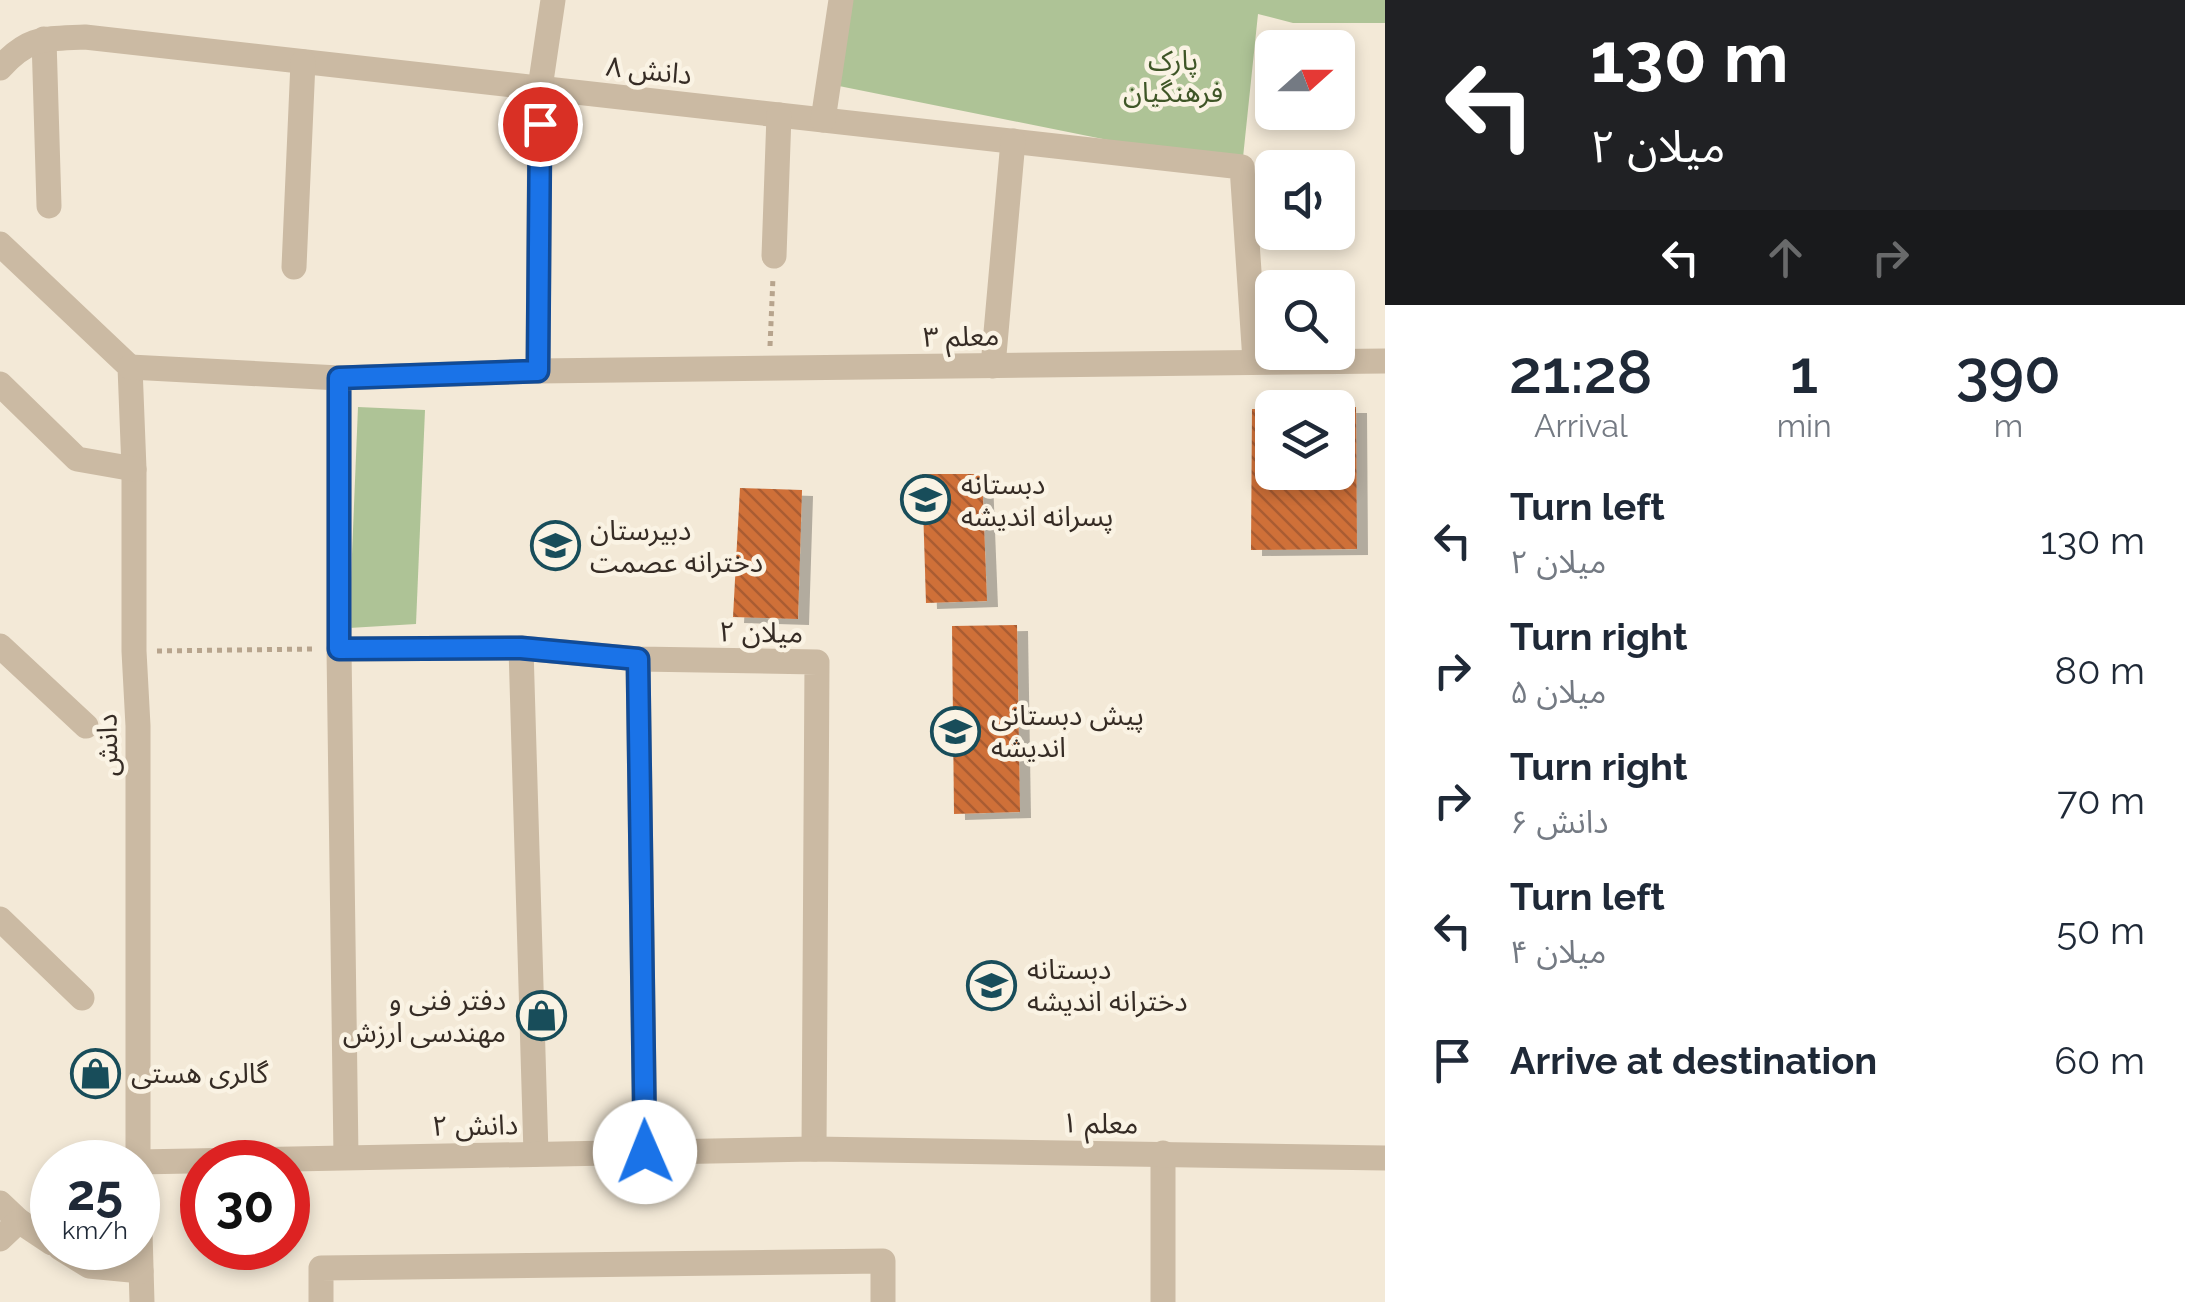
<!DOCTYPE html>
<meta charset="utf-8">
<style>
:root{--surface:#fff;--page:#f6f6f7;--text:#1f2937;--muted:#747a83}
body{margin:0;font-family:Raleway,"Noto Sans Arabic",sans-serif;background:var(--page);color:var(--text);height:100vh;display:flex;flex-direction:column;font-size:38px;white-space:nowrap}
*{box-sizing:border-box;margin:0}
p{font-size:32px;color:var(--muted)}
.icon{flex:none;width:55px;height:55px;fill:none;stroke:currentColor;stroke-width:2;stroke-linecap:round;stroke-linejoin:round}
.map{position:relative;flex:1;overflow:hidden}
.panel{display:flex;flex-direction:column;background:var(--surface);width:800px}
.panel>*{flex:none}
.banner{background:#202124;color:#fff;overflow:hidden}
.needle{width:65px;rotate:69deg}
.fabs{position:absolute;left:1255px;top:30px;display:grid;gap:20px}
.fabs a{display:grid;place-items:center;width:100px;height:100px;border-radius:15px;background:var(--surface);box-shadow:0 5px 15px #0003;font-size:50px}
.speed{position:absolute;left:30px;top:1140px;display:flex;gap:20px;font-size:50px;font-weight:700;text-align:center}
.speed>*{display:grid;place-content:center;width:130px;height:130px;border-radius:50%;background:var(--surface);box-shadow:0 5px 15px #0003;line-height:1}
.speed small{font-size:25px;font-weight:400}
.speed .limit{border:15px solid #d22;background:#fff;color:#111}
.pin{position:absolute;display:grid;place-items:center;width:85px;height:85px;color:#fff;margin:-42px;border:5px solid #fff;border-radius:50%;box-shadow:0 2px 10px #0007}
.me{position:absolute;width:110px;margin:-55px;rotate:359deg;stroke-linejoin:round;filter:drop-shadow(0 0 8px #0008)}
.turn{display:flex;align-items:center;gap:35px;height:210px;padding:0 40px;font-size:45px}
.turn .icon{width:130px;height:130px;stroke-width:2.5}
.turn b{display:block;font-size:70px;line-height:85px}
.lanes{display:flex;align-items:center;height:95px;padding:0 40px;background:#0003;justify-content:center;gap:50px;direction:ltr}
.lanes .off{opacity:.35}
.eta{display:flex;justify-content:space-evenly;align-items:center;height:170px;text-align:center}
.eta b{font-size:60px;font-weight:600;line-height:70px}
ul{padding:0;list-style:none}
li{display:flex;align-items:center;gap:30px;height:130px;padding:0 40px}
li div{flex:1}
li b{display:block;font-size:38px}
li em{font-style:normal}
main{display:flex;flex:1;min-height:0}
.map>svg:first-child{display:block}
</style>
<main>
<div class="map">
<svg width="1385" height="1302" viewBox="0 0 1385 1302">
<defs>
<pattern id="building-back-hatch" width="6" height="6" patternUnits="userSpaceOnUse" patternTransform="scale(2.5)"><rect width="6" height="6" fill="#cf7039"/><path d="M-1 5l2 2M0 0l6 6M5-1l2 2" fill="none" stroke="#a95c30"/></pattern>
<filter id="shadow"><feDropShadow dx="11" dy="6" stdDeviation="0" flood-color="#0004"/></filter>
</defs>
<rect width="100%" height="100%" fill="#f3e9d7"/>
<g fill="#aec396">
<polygon points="842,0 1385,0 1385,23 1293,23 1258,14 1242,167 829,84"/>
<polygon points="358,407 425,410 416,624 349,628"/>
</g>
<g fill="url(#building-back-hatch)" filter="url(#shadow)">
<polygon points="1338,407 1356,407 1357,549 1251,550 1252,409 1272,409 1272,472 1296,472 1296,478 1316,479 1316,472 1338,472"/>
<polygon points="922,474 982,474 987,601 926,603"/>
<polygon points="740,488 802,490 798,619 733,617"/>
<polygon points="1017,625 1020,812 954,814 952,626"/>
</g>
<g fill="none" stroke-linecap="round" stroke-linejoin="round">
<g stroke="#b7a48d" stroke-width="5" stroke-dasharray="5 5" stroke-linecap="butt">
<polyline points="770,346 773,277"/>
<polyline points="157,651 316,649"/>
</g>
<g stroke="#cbbaa3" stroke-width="25">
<polyline points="44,39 49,206"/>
<path d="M0,68C29,36 44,39 85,37L1242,167L1255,361"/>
<polyline points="823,120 841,0"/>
<polyline points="0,244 130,367 134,469 134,651 138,726 138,1162 142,1302"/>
<polyline points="774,256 779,115"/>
<polyline points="294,267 303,62"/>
<polyline points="993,366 1013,141"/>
<polyline points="130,367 339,378 538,371 1385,361"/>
<polyline points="538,371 540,88 553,0"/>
<polyline points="339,378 339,649 346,1157"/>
<polyline points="0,384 77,459 134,469"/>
<polyline points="0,646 86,726"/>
<polyline points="521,648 536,1154"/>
<polyline points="339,649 521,648 638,659 817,662 814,1149"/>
<polyline points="638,659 645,1152"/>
<polyline points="0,919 82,998"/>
<polyline points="1163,1153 1163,1302"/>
<polyline points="138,1162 814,1149 1385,1158"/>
<polyline points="0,1203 19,1221 52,1243"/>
<polyline points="0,1239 19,1221"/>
<polyline points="60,1248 89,1266 141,1271"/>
<polyline points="321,1302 321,1268 883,1261 883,1302"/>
</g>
</g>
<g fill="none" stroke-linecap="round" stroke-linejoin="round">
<defs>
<polyline id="route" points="540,124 538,371 339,378 339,649 521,648 638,659 645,1152"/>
</defs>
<use href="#route" stroke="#114b97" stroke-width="25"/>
<use href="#route" stroke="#1a73e8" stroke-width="18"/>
</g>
<defs>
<symbol id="school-ring" viewBox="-11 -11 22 22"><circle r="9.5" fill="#faf3e4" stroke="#184d5a" stroke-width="1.5"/><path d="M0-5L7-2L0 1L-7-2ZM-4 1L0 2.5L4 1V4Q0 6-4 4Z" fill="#184d5a"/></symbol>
<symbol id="shop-ring" viewBox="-11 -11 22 22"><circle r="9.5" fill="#faf3e4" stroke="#184d5a" stroke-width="1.5"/><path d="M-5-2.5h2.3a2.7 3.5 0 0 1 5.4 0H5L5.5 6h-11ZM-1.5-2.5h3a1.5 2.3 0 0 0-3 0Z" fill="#184d5a"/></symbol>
</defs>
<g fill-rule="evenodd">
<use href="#school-ring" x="898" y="472" width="55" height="55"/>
<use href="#school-ring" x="528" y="518" width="55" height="55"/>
<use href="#school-ring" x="928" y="704" width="55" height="55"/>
<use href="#school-ring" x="964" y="958" width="55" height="55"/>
<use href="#shop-ring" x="514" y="988" width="55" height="55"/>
<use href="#shop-ring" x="68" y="1046" width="55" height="55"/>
</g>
<g text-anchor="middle" stroke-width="9" stroke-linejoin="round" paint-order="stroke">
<g font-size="28" fill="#3f5627" stroke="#faf3e4">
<text x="1173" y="70">پارک<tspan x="1173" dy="32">فرهنگیان</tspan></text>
</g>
<g font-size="28" fill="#362c25" stroke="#faf3e4">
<text transform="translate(649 70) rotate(6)" y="10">دانش ۸</text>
<text transform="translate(961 336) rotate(-1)" y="10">معلم ۳</text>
<text transform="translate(761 632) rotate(1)" y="10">میلان ۲</text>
<text transform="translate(107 745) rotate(-91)" y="10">دانش</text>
<text transform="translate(1100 1123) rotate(1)" y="10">معلم ۱</text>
<text transform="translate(475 1125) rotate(-1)" y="10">دانش ۲</text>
</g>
<g font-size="28" fill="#362c25" stroke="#faf3e4" text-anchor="start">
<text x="961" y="494">دبستانه<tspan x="961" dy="32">پسرانه اندیشه</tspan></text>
<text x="590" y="540">دبیرستان<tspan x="590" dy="32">دخترانه عصمت</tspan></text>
<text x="991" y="725">پیش دبستانی<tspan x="991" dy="32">اندیشه</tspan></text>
<text x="1027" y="979">دبستانه<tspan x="1027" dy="32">دخترانه اندیشه</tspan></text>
<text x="506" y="1010" text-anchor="end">دفتر فنی و<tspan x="506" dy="32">مهندسی ارزش</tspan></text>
<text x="131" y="1083">گالری هستی</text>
</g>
</g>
</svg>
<div class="fabs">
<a><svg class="needle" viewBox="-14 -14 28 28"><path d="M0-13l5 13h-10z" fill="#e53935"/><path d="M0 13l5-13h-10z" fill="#747a83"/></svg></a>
<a><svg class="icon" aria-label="sound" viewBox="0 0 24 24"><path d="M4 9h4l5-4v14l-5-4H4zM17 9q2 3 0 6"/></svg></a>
<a><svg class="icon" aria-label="search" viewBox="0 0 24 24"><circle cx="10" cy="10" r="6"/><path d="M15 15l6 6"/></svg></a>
<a><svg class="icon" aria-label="layers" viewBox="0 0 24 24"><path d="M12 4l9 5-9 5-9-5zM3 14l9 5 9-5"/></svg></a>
</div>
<div class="speed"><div>25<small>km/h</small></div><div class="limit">30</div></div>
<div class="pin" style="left:540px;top:124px;background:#d93025"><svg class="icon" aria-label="arrive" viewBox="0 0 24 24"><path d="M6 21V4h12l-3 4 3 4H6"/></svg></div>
<svg class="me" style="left:645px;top:1152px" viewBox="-20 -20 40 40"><circle r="19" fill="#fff"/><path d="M0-13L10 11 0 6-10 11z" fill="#1a73e8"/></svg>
</div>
<section class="panel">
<div class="banner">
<div class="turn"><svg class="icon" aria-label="left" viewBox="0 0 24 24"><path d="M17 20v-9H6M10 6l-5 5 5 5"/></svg><div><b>130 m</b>میلان ۲</div></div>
<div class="lanes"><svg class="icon" aria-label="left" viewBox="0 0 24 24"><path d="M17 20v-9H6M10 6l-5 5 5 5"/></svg><svg class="icon off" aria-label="ahead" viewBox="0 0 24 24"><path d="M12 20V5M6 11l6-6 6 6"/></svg><svg class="icon off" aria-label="right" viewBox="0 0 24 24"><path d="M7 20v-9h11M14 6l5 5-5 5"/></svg></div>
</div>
<div class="eta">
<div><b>21:28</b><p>Arrival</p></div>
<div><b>1</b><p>min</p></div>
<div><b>390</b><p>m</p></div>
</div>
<ul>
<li><svg class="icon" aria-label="left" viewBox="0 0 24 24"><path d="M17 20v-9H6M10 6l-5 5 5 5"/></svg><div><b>Turn left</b><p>میلان ۲</p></div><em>130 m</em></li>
<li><svg class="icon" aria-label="right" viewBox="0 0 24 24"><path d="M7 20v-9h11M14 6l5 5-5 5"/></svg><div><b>Turn right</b><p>میلان ۵</p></div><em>80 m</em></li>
<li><svg class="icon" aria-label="right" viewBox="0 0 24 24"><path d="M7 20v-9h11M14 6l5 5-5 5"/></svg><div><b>Turn right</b><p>دانش ۶</p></div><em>70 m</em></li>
<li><svg class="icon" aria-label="left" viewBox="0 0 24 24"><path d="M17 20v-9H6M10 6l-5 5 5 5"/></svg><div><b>Turn left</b><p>میلان ۴</p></div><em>50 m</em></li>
<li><svg class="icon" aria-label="arrive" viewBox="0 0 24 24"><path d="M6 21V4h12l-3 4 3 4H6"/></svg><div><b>Arrive at destination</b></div><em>60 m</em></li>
</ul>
</section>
</main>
